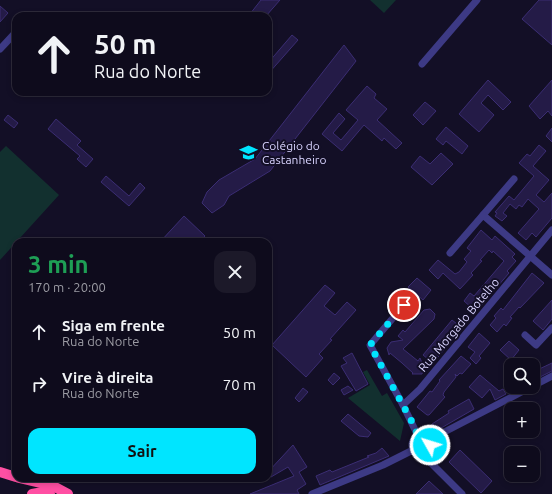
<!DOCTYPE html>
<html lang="pt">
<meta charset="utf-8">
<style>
:root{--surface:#0e0b1c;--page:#1c1929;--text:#f1f3f6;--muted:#9b9ba3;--line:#2e2b3b;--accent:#00e5ff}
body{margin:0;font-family:Ubuntu,sans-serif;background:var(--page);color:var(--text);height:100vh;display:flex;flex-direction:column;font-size:15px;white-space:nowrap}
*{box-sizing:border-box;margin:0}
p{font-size:13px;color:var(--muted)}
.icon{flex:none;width:22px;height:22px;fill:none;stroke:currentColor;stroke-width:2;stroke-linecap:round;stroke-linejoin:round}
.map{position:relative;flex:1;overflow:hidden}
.details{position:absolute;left:12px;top:238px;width:260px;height:244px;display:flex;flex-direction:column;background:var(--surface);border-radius:12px;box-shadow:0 2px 6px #0003,0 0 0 1px var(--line)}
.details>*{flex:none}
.top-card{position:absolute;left:12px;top:12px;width:260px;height:84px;border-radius:12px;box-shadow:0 2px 6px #0003,0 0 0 1px var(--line);background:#0e0b1c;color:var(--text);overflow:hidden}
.fabs{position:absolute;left:504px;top:358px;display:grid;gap:8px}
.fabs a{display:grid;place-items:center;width:36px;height:36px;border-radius:8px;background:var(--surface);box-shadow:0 2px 6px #0003,0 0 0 1px var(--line);font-size:20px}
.pin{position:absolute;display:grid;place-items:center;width:34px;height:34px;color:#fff;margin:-17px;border:2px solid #fff;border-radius:50%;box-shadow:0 1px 4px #0007}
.me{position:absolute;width:44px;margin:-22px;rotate:309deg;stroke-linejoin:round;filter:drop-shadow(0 0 3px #0008)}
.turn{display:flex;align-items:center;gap:14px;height:84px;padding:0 16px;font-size:18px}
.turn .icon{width:52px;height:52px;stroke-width:2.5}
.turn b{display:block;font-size:28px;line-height:34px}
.round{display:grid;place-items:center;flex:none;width:42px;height:42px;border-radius:12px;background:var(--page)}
.head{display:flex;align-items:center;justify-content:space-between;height:68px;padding:0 16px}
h1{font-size:24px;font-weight:700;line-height:30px;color:#1e9e55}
.action{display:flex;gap:8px;margin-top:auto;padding:8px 16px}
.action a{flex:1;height:46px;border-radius:12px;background:var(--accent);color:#111;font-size:16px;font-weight:700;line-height:46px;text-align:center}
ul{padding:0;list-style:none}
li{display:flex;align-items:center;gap:12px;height:52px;padding:0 16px}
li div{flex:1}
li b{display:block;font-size:15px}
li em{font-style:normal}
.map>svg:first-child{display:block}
</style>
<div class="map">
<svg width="552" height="494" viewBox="0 0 552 494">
<rect width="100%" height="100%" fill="#130f26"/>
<g fill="#12302f">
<polygon points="370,0 396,0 384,13"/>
<polygon points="6,146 59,195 0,260 0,152"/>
<polygon points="367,370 382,396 387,393 404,423 400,441 348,398 370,385 363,372"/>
</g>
<g fill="#241b47" stroke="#3b2d73">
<polygon points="261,0 280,0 266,16 252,16 250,14"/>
<polygon points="539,0 552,0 552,45 522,19"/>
<polygon points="0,6 8,13 0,22"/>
<polygon points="292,35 298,40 268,74 268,63"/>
<polygon points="344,45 356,61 270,171 229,196 224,205 212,213 202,203 207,192 219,180 255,159"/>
<polygon points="488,80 511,102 503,110 488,95 481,103 494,115 479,132 459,114"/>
<polygon points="552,80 552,116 548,111 540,119 529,106"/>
<polygon points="367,86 376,94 374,98 387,109 377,120 402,143 396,149 384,138 382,141 364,125 342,151 322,134 339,113 345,119 333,133 341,140 358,120 346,110"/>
<polygon points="425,102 436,111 423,125 413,115"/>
<polygon points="8,115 18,123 14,128 4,120"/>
<polygon points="56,119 81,141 77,145 93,159 86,167 77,159 80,156 48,129"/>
<polygon points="446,127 468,146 462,154 446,141 443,145 436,139"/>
<polygon points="552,128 552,142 546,136"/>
<polygon points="539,145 546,151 533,166 549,180 536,195 544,202 552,193 552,218 536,237 532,233 526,240 518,233 539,209 528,199 522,207 519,205 516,209 510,204 503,213 507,216 502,221 495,216 497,213 495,212 509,196 514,200 534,176 519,163 527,154 530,156"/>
<polygon points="441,153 453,164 432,185 411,167 420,156 430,164"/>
<polygon points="106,176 129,196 140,183 145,188 129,206 101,182"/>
<polygon points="184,216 205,236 199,242 160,242"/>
<polygon points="481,230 492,240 495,236 515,254 512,257 516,261 507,271 509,273 479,308 475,305 472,308 464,301 470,293 474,296 504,261 493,251 492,253 489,250 480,260 482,261 471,273 473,275 460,289 443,273 438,279 429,270 438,260 455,274 459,272 467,262 464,259 471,251 467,248"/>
<polygon points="532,273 544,283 520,308 519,307 510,317 512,318 506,326 504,324 497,332 490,325 496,318 494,316 501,308 503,310"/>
<polygon points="417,278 431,290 423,300 408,287"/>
<polygon points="325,285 335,293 324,306 335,315 347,302 356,310 330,339 332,340 319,354 323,358 306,377 272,345"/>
<polygon points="552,300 552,319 543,330 533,321"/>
<polygon points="430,309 435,314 434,319 403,349 418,361 420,358 424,368 422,374 412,374 413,373 402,363 390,353 389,355 387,348 391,342 403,340 398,336 403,330 405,332 424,310"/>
<polygon points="452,320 462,328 433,363 423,355"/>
<polygon points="479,333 490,343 479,356 481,358 476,364 470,358 475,352 468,347"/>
<polygon points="509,341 519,350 511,360 500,350"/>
<polygon points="352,353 368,384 356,391 341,366 347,363 343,358"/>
<polygon points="461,356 471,364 462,374 460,373 457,376 455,374 456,377 444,392 443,395 445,397 429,415 427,415 417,407 430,391 432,392 440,381 439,380"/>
<polygon points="552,363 552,371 540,377 535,371"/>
<polygon points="334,373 340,378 333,385 328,380"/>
<polygon points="480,375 499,391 503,389 506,394 495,400 490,389 482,398 469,387"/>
<polygon points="348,386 353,390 344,395 341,390"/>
<polygon points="303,388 308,392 299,402 295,398"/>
<polygon points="469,399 474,409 436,431 432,424 449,413 448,411"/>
<polygon points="348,414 371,433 368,437 359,436 341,421"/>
<polygon points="293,445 307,467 299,472 306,484 297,490 299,494 250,494 294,476 288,467 271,477 268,472"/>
<polygon points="382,448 389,456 320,485 316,476 330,470 332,472 369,457 367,456 376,453"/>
<polygon points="460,450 492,481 481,493 449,462"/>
<polygon points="429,481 443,494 416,494"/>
</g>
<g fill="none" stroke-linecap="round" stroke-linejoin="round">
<g stroke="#3d3a85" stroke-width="7">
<polyline points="0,49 16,32"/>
<polyline points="422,64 477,0"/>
<polyline points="483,215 514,179"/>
<polyline points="450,253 483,215 552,275"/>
<polyline points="525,335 536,345 552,328"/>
<polyline points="533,386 552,376"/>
<polyline points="403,405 370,345 404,305"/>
<circle cx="421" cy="445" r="9"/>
<polyline points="418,436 403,405 420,389 552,230"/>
<polyline points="429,440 531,387"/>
<polyline points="423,455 462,494"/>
<polyline points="312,494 383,465 413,450"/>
</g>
<g stroke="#ff4fa3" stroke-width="10">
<polyline points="0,472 16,477"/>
<polyline points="19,478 53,486 68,494"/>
<polyline points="32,494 43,492 50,494"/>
</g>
</g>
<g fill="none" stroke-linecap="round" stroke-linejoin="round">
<polyline stroke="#00e5ff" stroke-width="7" stroke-dasharray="0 12.6" points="404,305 370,345 411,420 418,436 426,438 430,445"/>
</g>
<defs>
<symbol id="school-bare" viewBox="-9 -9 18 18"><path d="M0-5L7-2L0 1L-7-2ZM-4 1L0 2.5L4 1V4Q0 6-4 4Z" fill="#00e5ff" stroke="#130f26" stroke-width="2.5" paint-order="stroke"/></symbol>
</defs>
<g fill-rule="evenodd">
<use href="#school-bare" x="236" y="140" width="25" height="25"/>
</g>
<g text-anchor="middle" stroke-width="4" stroke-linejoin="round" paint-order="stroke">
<g font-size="12" fill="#d9d4ff" stroke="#130f26" text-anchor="start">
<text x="262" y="150">Colégio do<tspan x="262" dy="14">Castanheiro</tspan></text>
</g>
<g font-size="12" fill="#d9d4ff" stroke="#130f26">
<text transform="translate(459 325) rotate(-50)" y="4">Rua Morgado Botelho</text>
</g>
</g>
</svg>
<div class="fabs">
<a><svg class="icon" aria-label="search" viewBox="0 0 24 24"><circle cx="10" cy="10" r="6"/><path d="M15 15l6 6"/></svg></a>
<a>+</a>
<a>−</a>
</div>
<div class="pin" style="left:404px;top:305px;background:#d93025"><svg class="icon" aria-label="arrive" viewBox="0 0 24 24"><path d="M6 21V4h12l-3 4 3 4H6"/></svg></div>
<svg class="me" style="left:430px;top:445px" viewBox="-20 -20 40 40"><circle r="17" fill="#00e5ff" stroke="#fff" stroke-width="3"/><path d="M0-11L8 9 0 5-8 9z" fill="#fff"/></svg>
<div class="top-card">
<div class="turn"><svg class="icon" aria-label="ahead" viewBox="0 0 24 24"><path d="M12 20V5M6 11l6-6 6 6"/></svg><div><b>50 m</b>Rua do Norte</div></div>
</div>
<section class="details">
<div class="head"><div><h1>3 min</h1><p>170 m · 20:00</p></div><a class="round"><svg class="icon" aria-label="close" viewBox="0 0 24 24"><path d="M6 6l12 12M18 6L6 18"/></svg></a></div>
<ul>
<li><svg class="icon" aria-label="ahead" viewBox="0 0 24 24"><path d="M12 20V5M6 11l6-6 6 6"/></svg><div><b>Siga em frente</b><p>Rua do Norte</p></div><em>50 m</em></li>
<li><svg class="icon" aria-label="right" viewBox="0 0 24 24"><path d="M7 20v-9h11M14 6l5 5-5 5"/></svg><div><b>Vire à direita</b><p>Rua do Norte</p></div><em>70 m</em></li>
</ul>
<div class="action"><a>Sair</a></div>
</section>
</div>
